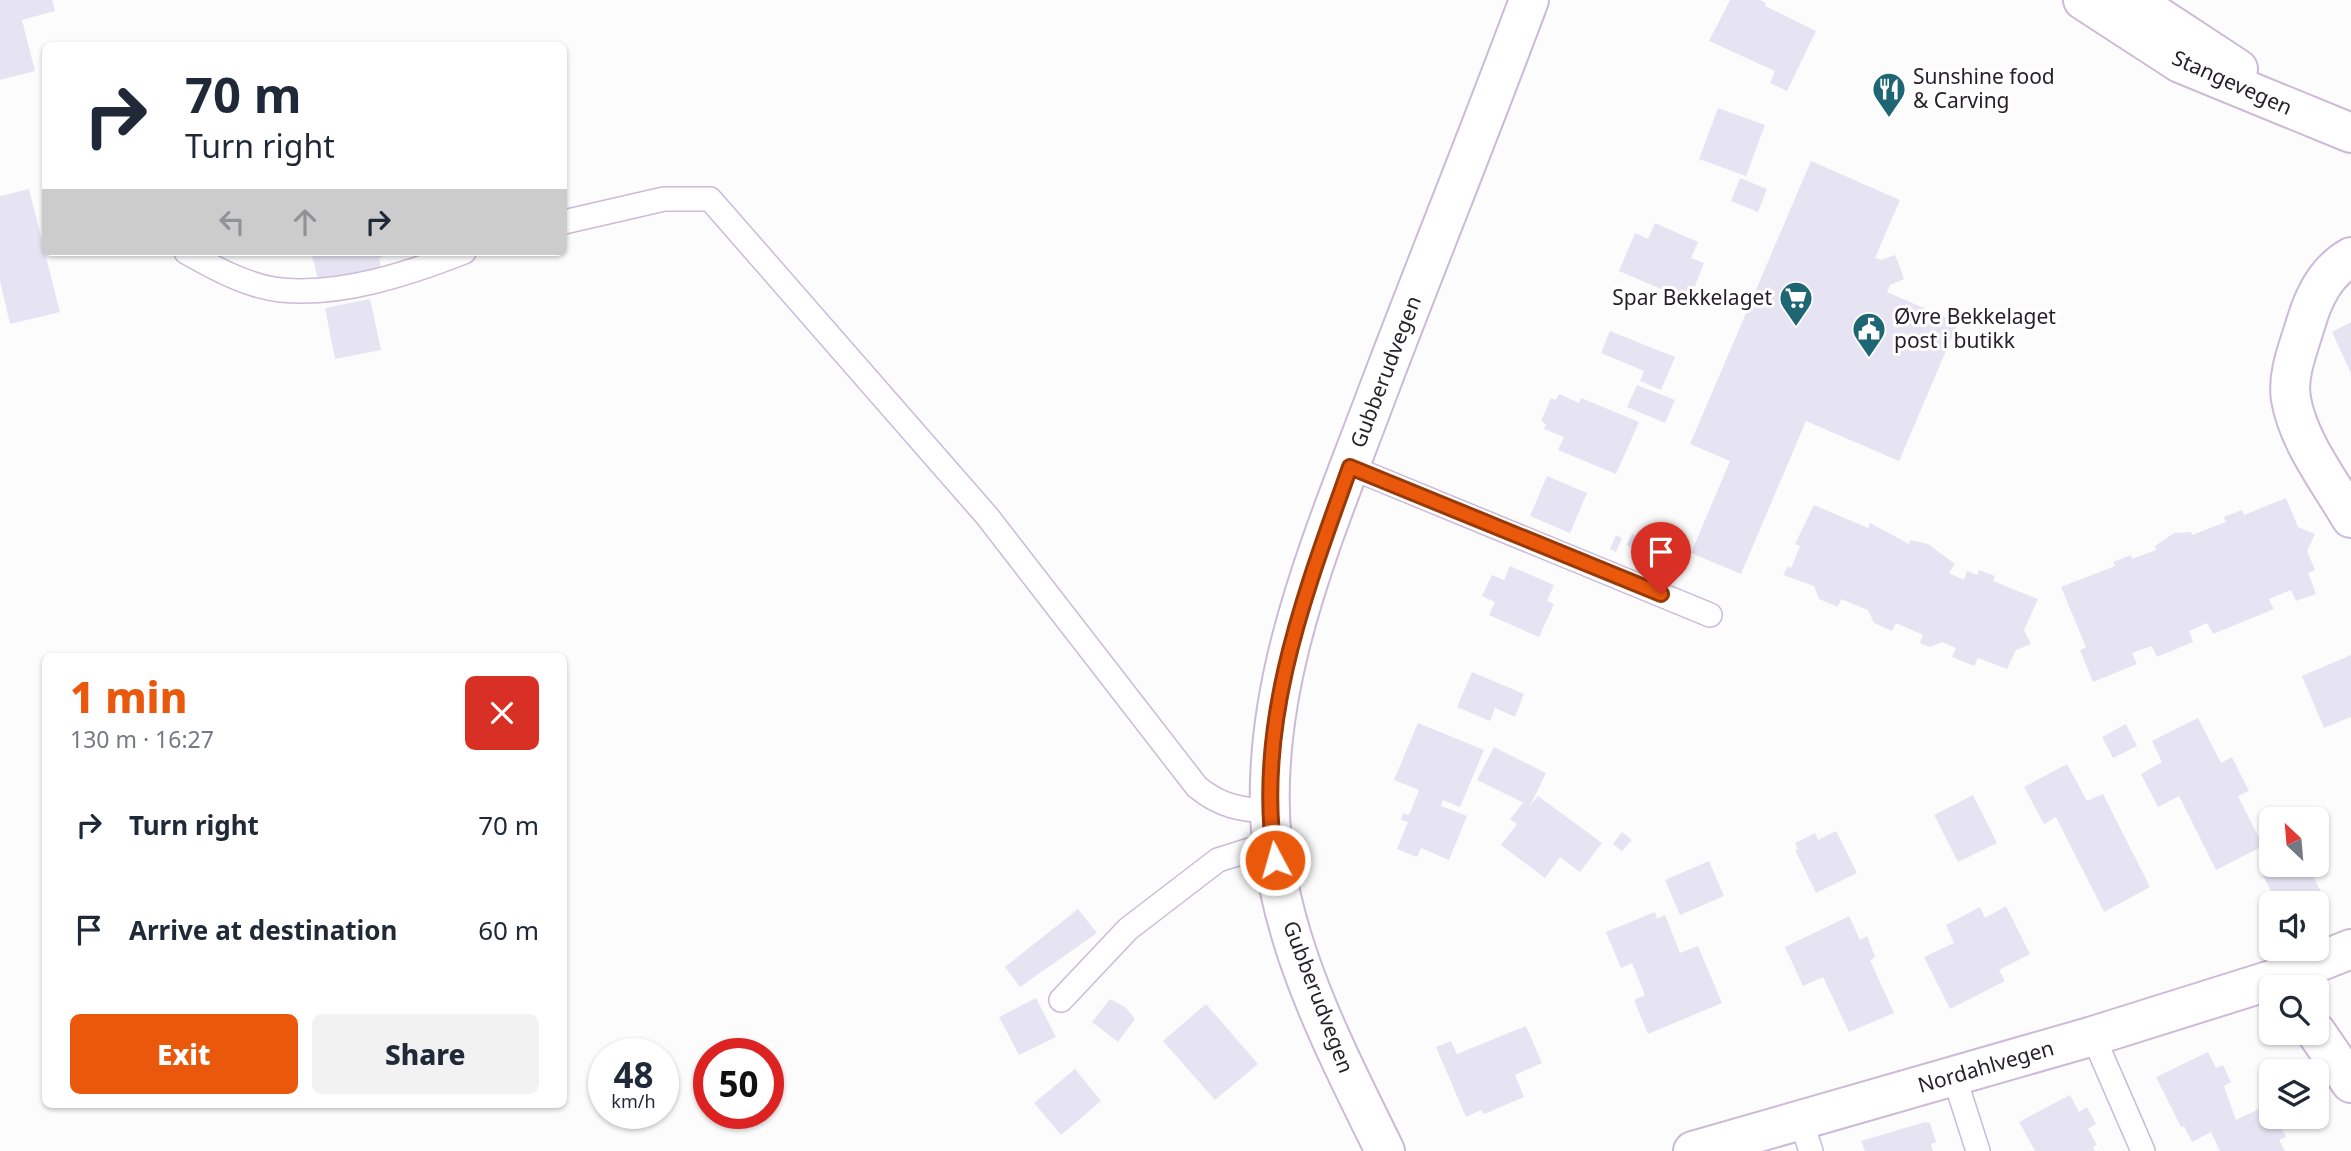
<!DOCTYPE html>
<meta charset="utf-8">
<style>
:root{--surface:#fff;--page:#f2f2f3;--text:#1f2937;--muted:#747a83;--accent:#ea580c}
body{margin:0;font-family:"Noto Sans",sans-serif;background:var(--page);color:var(--text);height:100vh;display:flex;flex-direction:column;font-size:26px;white-space:nowrap}
*{box-sizing:border-box;margin:0}
p{font-size:23px;color:var(--muted)}
.icon{flex:none;width:38px;height:38px;fill:none;stroke:currentColor;stroke-width:2;stroke-linecap:round;stroke-linejoin:round}
.map{position:relative;flex:1;overflow:hidden}
.details{position:absolute;left:42px;top:653px;width:525px;height:455px;display:flex;flex-direction:column;background:var(--surface);border-radius:10px;box-shadow:0 2px 5px #0004}
.details>*{flex:none}
.banner{position:absolute;left:42px;top:42px;width:525px;height:214px;border-radius:10px;box-shadow:0 2px 5px #0004;background:#fff;color:var(--text);overflow:hidden}
.needle{width:46px;rotate:334deg}
.buttons{position:absolute;left:2259px;top:807px;display:grid;gap:14px}
.buttons a{display:grid;place-items:center;width:70px;height:70px;border-radius:10px;background:var(--surface);box-shadow:0 2px 5px #0004;font-size:35px}
.speed{position:absolute;left:588px;top:1038px;display:flex;gap:14px;font-size:35px;font-weight:700;text-align:center}
.speed>*{display:grid;place-content:center;width:91px;height:91px;border-radius:50%;background:var(--surface);box-shadow:0 2px 5px #0004;line-height:1}
.speed small{font-size:18px;font-weight:400}
.speed .limit{border:10px solid #d22;background:#fff;color:#111}
.pin{position:absolute;display:grid;place-items:center;width:60px;height:60px;color:#fff;margin:-72px -30px;border-radius:50% 50% 50% 0;rotate:-45deg;box-shadow:0 0 7px #0007}
.pin .icon{rotate:45deg}
.me{position:absolute;width:77px;margin:-38px;rotate:354deg;stroke-linejoin:round;filter:drop-shadow(0 0 5px #0008)}
.turn{display:flex;align-items:center;gap:24px;height:147px;padding:0 28px;font-size:32px}
.turn .icon{width:91px;height:91px;stroke-width:2.5}
.turn b{display:block;font-size:49px;line-height:60px}
.lanes{display:flex;align-items:center;height:66px;padding:0 28px;background:#0003;justify-content:center;gap:35px;direction:ltr}
.lanes .off{opacity:.35}
.round{display:grid;place-items:center;flex:none;width:74px;height:74px;border-radius:10px;background:var(--page)}
.headline{display:flex;align-items:center;justify-content:space-between;height:119px;padding:0 28px}
h1{font-size:42px;font-weight:800;line-height:52px;color:var(--accent)}
.action{display:flex;gap:14px;margin-top:auto;padding:14px 28px}
.action a{flex:1;height:80px;border-radius:10px;background:var(--accent);color:#fff;font-size:28px;font-weight:800;line-height:80px;text-align:center}
.action a+a{background:var(--page);color:var(--text)}
ul{padding:0;list-style:none}
li{display:flex;align-items:center;gap:21px;height:105px;padding:0 28px}
li div{flex:1}
li b{display:block;font-size:26px}
li em{font-style:normal}
.map>svg:first-child{display:block}
</style>
<div class="map">
<svg width="2351" height="1151" viewBox="0 0 2351 1151">
<rect width="100%" height="100%" fill="#fcfcfc"/>
<g fill="#e6e4f3">
<polygon points="0,0 52,0 55,11 22,20 35,71 0,80"/>
<polygon points="1730,0 1760,0 1766,3 1765,6 1816,31 1787,91 1770,83 1775,71 1709,41"/>
<polygon points="1718,108 1765,125 1746,176 1699,159"/>
<polygon points="1811,161 1900,200 1875,258 1881,260 1895,255 1900,267 1904,279 1890,285 1887,292 1958,323 1899,461 1806,421 1741,574 1691,553 1730,461 1690,444"/>
<polygon points="1740,178 1767,189 1758,212 1731,201"/>
<polygon points="29,189 60,312 10,324 0,281 0,196"/>
<polygon points="1655,223 1698,242 1691,258 1704,263 1689,301 1619,271 1635,233 1648,239"/>
<polygon points="311,252 394,252 379,258 381,268 319,283"/>
<polygon points="370,299 381,350 335,359 325,308"/>
<polygon points="2351,322 2351,373 2332,332"/>
<polygon points="1610,331 1675,357 1661,390 1640,381 1644,371 1601,353"/>
<polygon points="1637,385 1675,400 1665,423 1627,407"/>
<polygon points="1559,394 1579,403 1581,398 1639,422 1616,474 1558,450 1564,437 1544,429 1546,424 1541,421 1551,398 1556,400"/>
<polygon points="1547,476 1587,493 1570,533 1530,516"/>
<polygon points="2286,498 2298,527 2315,534 2307,551 2315,570 2308,573 2316,594 2296,601 2291,590 2269,599 2274,609 2213,634 2207,623 2189,631 2193,642 2157,657 2152,646 2132,653 2137,664 2093,682 2080,650 2086,647 2061,587 2115,566 2113,562 2131,555 2132,559 2156,550 2155,546 2174,533 2191,532 2192,535 2226,522 2224,517 2242,510 2244,515"/>
<polygon points="1814,505 1868,528 1870,523 1909,544 1910,540 1928,544 1955,564 1949,573 1964,580 1967,571 1977,575 1979,570 1995,576 1993,581 2038,599 2024,630 2031,644 2016,650 2007,669 1978,658 1974,666 1952,657 1956,648 1942,642 1930,647 1920,643 1923,635 1896,623 1892,631 1874,623 1868,610 1841,599 1838,607 1819,599 1814,586 1783,575 1788,566 1791,568 1800,546 1795,544"/>
<polygon points="1632,534 1640,538 1635,549 1626,545"/>
<polygon points="1616,535 1622,538 1616,552 1610,549"/>
<polygon points="1510,566 1554,585 1547,601 1554,604 1539,637 1489,615 1495,602 1482,596 1492,575 1504,580"/>
<polygon points="2351,655 2351,717 2324,728 2302,676"/>
<polygon points="1472,672 1524,694 1515,717 1495,708 1490,721 1457,707"/>
<polygon points="2198,718 2221,763 2232,757 2249,791 2238,796 2263,846 2216,870 2179,796 2158,807 2141,774 2162,762 2152,741"/>
<polygon points="1418,723 1484,750 1460,807 1443,800 1441,806 1467,816 1449,860 1421,848 1417,857 1397,849 1408,822 1401,820 1403,813 1409,815 1419,790 1394,780"/>
<polygon points="2126,724 2137,746 2113,758 2102,737"/>
<polygon points="1494,747 1546,773 1530,806 1538,796 1602,843 1580,872 1560,857 1545,878 1501,845 1517,824 1510,819 1523,803 1530,806 1477,780"/>
<polygon points="2067,764 2087,801 2103,794 2150,887 2104,912 2056,817 2044,824 2024,787"/>
<polygon points="1973,795 1997,843 1958,862 1934,815"/>
<polygon points="1836,831 1857,873 1816,893 1795,850 1798,849 1795,843 1815,833 1818,840"/>
<polygon points="1622,832 1632,840 1622,851 1613,844"/>
<polygon points="2272,860 2272,864 2307,864 2323,896 2308,903 2277,903 2259,867"/>
<polygon points="1709,861 1724,896 1680,915 1665,880"/>
<polygon points="2006,906 2030,954 1999,970 2005,981 1950,1009 1924,957 1954,943 1946,925 1980,907 1985,918"/>
<polygon points="1078,909 1097,933 1020,987 1005,967"/>
<polygon points="1655,912 1657,919 1665,915 1680,953 1698,946 1722,1003 1648,1034 1634,1000 1645,995 1632,963 1621,968 1606,932"/>
<polygon points="1849,916 1860,940 1867,936 1875,957 1870,960 1894,1013 1849,1032 1823,977 1803,986 1785,947"/>
<polygon points="1036,998 1056,1037 1019,1055 999,1017"/>
<polygon points="1110,999 1125,1007 1135,1019 1118,1042 1092,1022"/>
<polygon points="1206,1004 1258,1064 1215,1100 1163,1041"/>
<polygon points="1526,1026 1542,1063 1515,1075 1524,1097 1484,1114 1481,1110 1466,1117 1436,1047 1451,1041 1457,1054"/>
<polygon points="2208,1052 2216,1068 2223,1065 2231,1082 2224,1086 2236,1120 2263,1107 2271,1123 2277,1120 2286,1137 2279,1140 2285,1151 2220,1151 2211,1132 2192,1142 2184,1126 2181,1127 2156,1077"/>
<polygon points="1075,1069 1101,1101 1061,1135 1034,1103"/>
<polygon points="2070,1095 2079,1112 2087,1107 2096,1124 2088,1129 2097,1145 2093,1147 2095,1151 2035,1151 2019,1122"/>
<polygon points="1925,1122 1930,1123 1936,1142 1931,1144 1933,1151 1865,1151 1861,1141"/>
</g>
<g fill="none" stroke-linecap="round" stroke-linejoin="round">
<defs>
<g id="service">
<path d="M564,222L664,199H710L987,516L1197,787C1220,806 1241,810 1270,811"/>
<path d="M186,252C214,268 249,287 281,290C341,296 408,274 464,252"/>
<polyline points="1350,467 1710,615"/>
<polyline points="1061,1000 1128,929 1218,860 1272,843"/>
<polyline points="2093,1036 2143,1151"/>
<polyline points="1954,1076 1978,1151"/>
<polyline points="1801,1121 1811,1151"/>
</g>
<g id="minor">
<path d="M2351,257C2325,272 2313,298 2305,326C2298,349 2287,375 2291,399C2298,441 2330,482 2351,518"/>
<polyline points="2316,1032 2351,1083"/>
<polyline points="1693,1151 2093,1036 2278,978 2351,949"/>
</g>
<path id="secondary" d="M1385,1151C1337,1053 1284,953 1272,843C1256,687 1324,536 1377,394C1427,262 1480,132 1529,0"/>
<g id="primary">
<polyline points="2083,0 2180,63 2351,133"/>
<polyline points="2133,0 2238,69"/>
</g>
</defs>
<use href="#service" stroke="#ccbad7" stroke-width="26"/>
<use href="#minor" stroke="#ccbad7" stroke-width="42"/>
<use href="#secondary" stroke="#ccbad7" stroke-width="42"/>
<use href="#primary" stroke="#ccbad7" stroke-width="42"/>
<use href="#service" stroke="#fff" stroke-width="23"/>
<use href="#minor" stroke="#fff" stroke-width="38"/>
<use href="#secondary" stroke="#fff" stroke-width="38"/>
<use href="#primary" stroke="#fff" stroke-width="38"/>
</g>
<g fill="none" stroke-linecap="round" stroke-linejoin="round">
<defs>
<path id="route" d="M1275,860C1254,724 1305,593 1350,467L1661,594"/>
</defs>
<use href="#route" stroke="#983908" stroke-width="18"/>
<use href="#route" stroke="#ea580c" stroke-width="12"/>
</g>
<defs>
<symbol id="restaurant-pin" viewBox="-11 -11 22 30"><path d="M0 17L-7.5 6A9.5 9.5 0 1 1 7.5 6Z" fill="#1f6675" stroke="#fff"/><path d="M-5-6h1v4h1v-4h1v4h1v-4h1v5L-1.5 .5V6h-2V.5L-5-1ZM5-6V6H3V1.5H1.5Q1.5-4 5-6Z" fill="#fff"/></symbol>
<symbol id="supermarket-pin" viewBox="-11 -11 22 30"><path d="M0 17L-7.5 6A9.5 9.5 0 1 1 7.5 6Z" fill="#1f6675" stroke="#fff"/><path d="M-6-5.5h2.5l.6 2H6L4.5 2H-2.5L-4.4-4H-6ZM-1.5 3.2a1.3 1.3 0 1 0 .1 0ZM3 3.2a1.3 1.3 0 1 0 .1 0Z" fill="#fff"/></symbol>
<symbol id="civic-pin" viewBox="-11 -11 22 30"><path d="M0 17L-7.5 6A9.5 9.5 0 1 1 7.5 6Z" fill="#1f6675" stroke="#fff"/><path d="M-.6-6.5H3V-4.5H.6V-3L4-1V1h2V6H-6V1h2V-1L-.6-3ZM-1.2 2.5V6h2.4V2.5Z" fill="#fff"/></symbol>
</defs>
<g fill-rule="evenodd">
<use href="#restaurant-pin" x="1870" y="70" width="38" height="52"/>
<use href="#supermarket-pin" x="1777" y="279" width="38" height="52"/>
<use href="#civic-pin" x="1850" y="310" width="38" height="52"/>
</g>
<g text-anchor="middle" stroke-width="6" stroke-linejoin="round" paint-order="stroke">
<g font-size="21" fill="#251f29" stroke="#fff" text-anchor="start">
<text x="1913" y="84">Sunshine food<tspan x="1913" dy="24">&amp; Carving</tspan></text>
<text x="1772" y="305" text-anchor="end">Spar Bekkelaget</text>
<text x="1894" y="324">Øvre Bekkelaget<tspan x="1894" dy="24">post i butikk</tspan></text>
</g>
<g font-size="21" fill="#251f29" stroke="#fff">
<text transform="translate(2232 83) rotate(24)" y="7">Stangevegen</text>
<text transform="translate(1386 372) rotate(-69)" y="7">Gubberudvegen</text>
<text transform="translate(1318 997) rotate(69)" y="7">Gubberudvegen</text>
<text transform="translate(1986 1067) rotate(-16)" y="7">Nordahlvegen</text>
</g>
</g>
</svg>
<div class="buttons">
<a><svg class="needle" viewBox="-14 -14 28 28"><path d="M0-13l5 13h-10z" fill="#e53935"/><path d="M0 13l5-13h-10z" fill="#747a83"/></svg></a>
<a><svg class="icon" aria-label="sound" viewBox="0 0 24 24"><path d="M4 9h4l5-4v14l-5-4H4zM17 9q2 3 0 6"/></svg></a>
<a><svg class="icon" aria-label="search" viewBox="0 0 24 24"><circle cx="10" cy="10" r="6"/><path d="M15 15l6 6"/></svg></a>
<a><svg class="icon" aria-label="layers" viewBox="0 0 24 24"><path d="M12 4l9 5-9 5-9-5zM3 14l9 5 9-5"/></svg></a>
</div>
<div class="speed"><div>48<small>km/h</small></div><div class="limit">50</div></div>
<div class="pin" style="left:1661px;top:594px;background:#d93025"><svg class="icon" aria-label="arrive" viewBox="0 0 24 24"><path d="M6 21V4h12l-3 4 3 4H6"/></svg></div>
<svg class="me" style="left:1275px;top:860px" viewBox="-20 -20 40 40"><circle r="17" fill="#ea580c" stroke="#fff" stroke-width="3"/><path d="M0-11L8 9 0 5-8 9z" fill="#fff"/></svg>
<div class="banner">
<div class="turn"><svg class="icon" aria-label="right" viewBox="0 0 24 24"><path d="M7 20v-9h11M14 6l5 5-5 5"/></svg><div><b>70 m</b>Turn right</div></div>
<div class="lanes"><svg class="icon off" aria-label="left" viewBox="0 0 24 24"><path d="M17 20v-9H6M10 6l-5 5 5 5"/></svg><svg class="icon off" aria-label="ahead" viewBox="0 0 24 24"><path d="M12 20V5M6 11l6-6 6 6"/></svg><svg class="icon" aria-label="right" viewBox="0 0 24 24"><path d="M7 20v-9h11M14 6l5 5-5 5"/></svg></div>
</div>
<section class="details">
<div class="headline"><div><h1>1 min</h1><p>130 m · 16:27</p></div><a class="round" style="background:#d93025;color:#fff"><svg class="icon" aria-label="close" viewBox="0 0 24 24"><path d="M6 6l12 12M18 6L6 18"/></svg></a></div>
<ul>
<li><svg class="icon" aria-label="right" viewBox="0 0 24 24"><path d="M7 20v-9h11M14 6l5 5-5 5"/></svg><div><b>Turn right</b></div><em>70 m</em></li>
<li><svg class="icon" aria-label="arrive" viewBox="0 0 24 24"><path d="M6 21V4h12l-3 4 3 4H6"/></svg><div><b>Arrive at destination</b></div><em>60 m</em></li>
</ul>
<div class="action"><a>Exit</a><a>Share</a></div>
</section>
</div>
